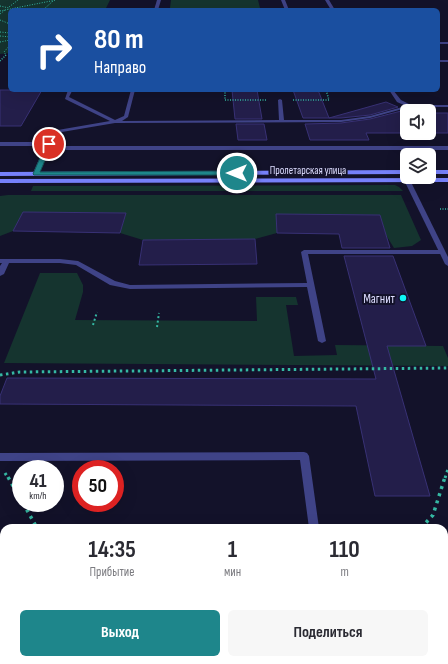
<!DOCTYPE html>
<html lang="ru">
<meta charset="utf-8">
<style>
:root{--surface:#fff;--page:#f7f7f7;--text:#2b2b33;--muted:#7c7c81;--accent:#1e868b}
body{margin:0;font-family:"Sofia Sans Condensed",sans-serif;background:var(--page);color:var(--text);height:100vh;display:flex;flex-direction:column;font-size:15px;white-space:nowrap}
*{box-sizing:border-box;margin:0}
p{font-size:13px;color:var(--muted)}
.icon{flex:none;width:22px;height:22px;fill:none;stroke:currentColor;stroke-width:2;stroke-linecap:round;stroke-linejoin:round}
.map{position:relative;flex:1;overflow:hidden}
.details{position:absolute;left:0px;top:524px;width:448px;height:140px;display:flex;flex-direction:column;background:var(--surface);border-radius:12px 12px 0 0;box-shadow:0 4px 16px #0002}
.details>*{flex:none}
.guide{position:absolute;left:8px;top:8px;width:432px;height:84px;border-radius:6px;box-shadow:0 4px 16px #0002;background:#1a4fa0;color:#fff;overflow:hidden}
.fabs{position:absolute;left:400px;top:104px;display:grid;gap:8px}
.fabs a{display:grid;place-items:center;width:36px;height:36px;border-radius:6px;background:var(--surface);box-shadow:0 4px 16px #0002;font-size:20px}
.speed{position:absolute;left:12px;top:460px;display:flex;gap:8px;font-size:20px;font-weight:700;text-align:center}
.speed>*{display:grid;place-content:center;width:52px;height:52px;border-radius:50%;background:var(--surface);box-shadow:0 4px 16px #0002;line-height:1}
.speed small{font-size:10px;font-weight:400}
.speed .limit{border:6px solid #d22;background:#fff;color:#111}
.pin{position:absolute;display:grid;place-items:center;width:34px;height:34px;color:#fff;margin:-17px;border:2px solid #fff;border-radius:50%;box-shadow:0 1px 4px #0007}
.me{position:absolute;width:44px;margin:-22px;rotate:270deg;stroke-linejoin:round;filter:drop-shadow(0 0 3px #0008)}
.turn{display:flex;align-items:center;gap:14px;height:84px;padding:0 20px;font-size:18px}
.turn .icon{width:52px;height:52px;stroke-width:2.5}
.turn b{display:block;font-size:28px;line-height:34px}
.eta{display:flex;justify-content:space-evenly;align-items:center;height:68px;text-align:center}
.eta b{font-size:24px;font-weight:700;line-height:28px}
.cta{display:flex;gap:8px;margin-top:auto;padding:8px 20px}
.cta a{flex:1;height:46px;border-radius:6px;background:var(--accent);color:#fff;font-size:16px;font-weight:700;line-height:46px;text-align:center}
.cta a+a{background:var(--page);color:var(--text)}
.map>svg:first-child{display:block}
</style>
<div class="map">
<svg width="448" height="664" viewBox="0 0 448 664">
<rect width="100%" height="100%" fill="#13122a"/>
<g fill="#15342f">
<polygon points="0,0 110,0 105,10 10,10 10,53 0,54"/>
<polygon points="171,0 258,0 260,8 170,8"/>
<polygon points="395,185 399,187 403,191 31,191 33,186"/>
<polygon points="8,195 401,195 421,240 412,246 394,248 386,235 380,215 277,214 277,233 255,239 143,240 120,233 126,213 24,212 13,231 0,236 0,196"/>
<polygon points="40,273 77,273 83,285 83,292 75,320 257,321 256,297 296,297 298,305 286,305 294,356 337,355 335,345 443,346 448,358 448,366 4,363"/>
<polygon points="35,660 212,660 209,664 32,664"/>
</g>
<g fill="#231e4a" stroke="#383175">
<polygon points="0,90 42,90 21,126 0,126"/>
<polygon points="232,90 257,90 262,119 235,119"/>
<polygon points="293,90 318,90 329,118 386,102 398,107 370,115 341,118 303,118"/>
<polygon points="405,110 408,111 407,111 407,133 429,133 429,113 448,113 448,133 366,133 369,140 310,140 305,124 341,123 370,119"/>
<polygon points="236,124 264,124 267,140 238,140"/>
<polygon points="23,212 126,213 120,233 13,231"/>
<polygon points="276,214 380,215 390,248 342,248 339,234 277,233"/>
<polygon points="255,239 257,264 139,265 143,240"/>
<polygon points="344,256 393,256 426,346 387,346 430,496 375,496 356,406 0,404 0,396 7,378 376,379"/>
</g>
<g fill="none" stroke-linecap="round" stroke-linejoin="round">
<g stroke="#35b8a3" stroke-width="1" stroke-dasharray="1 1.5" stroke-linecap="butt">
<polyline points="0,6 9,8"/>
<polyline points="9,7 18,0"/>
<polyline points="229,8 229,10"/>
<polyline points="16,9 26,10"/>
<polyline points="43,10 53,1"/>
<polyline points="254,10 271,9"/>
<polyline points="0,11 56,0"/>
<polyline points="0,14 5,10"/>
<polyline points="0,20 10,24"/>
<polyline points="0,32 10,33"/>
<polyline points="0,36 10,37"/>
<polyline points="0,42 10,40"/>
<polyline points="5,56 6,55 4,52 10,45"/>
</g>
<g stroke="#35b8a3" stroke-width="1.5" stroke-dasharray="1 1.5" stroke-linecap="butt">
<polyline points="0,61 6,55"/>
<polyline points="225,90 225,100 266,100"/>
<polyline points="293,100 329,100 326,90"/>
<polyline points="440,209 448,209"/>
</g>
<g stroke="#35b8a3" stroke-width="2" stroke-dasharray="2 2.5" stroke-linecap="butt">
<polyline points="93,325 97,312"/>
<polyline points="157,327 159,313"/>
</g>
<g stroke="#35b8a3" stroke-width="3" stroke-dasharray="2.5 3.5" stroke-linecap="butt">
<polyline points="0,375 20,372 448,368"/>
<polyline points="5,473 8,478"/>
<polyline points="445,478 448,469"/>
</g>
<g stroke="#35b8a3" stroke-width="3.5" stroke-dasharray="3 4.5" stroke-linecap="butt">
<polyline points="8,477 21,500"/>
<polyline points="23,503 37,528"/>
<polyline points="421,528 433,515 445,477"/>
<polyline points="115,660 117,664"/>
<polyline points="45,664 48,660"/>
<polyline points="214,664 218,660"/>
</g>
<g fill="#3f4387" fill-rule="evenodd">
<polygon points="157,0 161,0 158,10 154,10"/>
<polygon points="281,0 285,0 289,10 285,10"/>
<polygon points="325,0 329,0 335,10 331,10"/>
<rect x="438" y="42" width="10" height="2"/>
<rect x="438" y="60" width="10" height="2"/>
<polygon points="68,90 103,90 101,91 72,91 69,97 115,120 124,116 131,90 135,90 128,117 122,121 279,120 278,100 280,99 282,100 284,120 341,120 370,116 406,106 397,102 389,90 393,90 401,100 411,105 448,105 448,107 410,107 370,118 341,122 115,123 56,133 50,146 448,146 448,150 49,150 39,173 34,174 33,173 45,146 0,146 0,142 47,142 52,131 110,121 65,99"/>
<polygon points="304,250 442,250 445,252 442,254 308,254 326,341 322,343 318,341 307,287 130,289 110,285 76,265 60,263 9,263 4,274 0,276 0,266 2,263 0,263 0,259 60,259 78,261 115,281 130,285 307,283 301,252"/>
<polygon points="304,452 307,453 309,456 319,528 309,528 300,460 0,461 0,453"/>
<polygon points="409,660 421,660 422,664 410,664"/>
</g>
<polygon fill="#3f4387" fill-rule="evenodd" points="407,178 410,180 448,257 448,266 445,264 404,180"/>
<g fill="#7681fa" fill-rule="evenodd">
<polygon points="407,170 407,174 0,176 0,172"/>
<rect x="429" y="170" width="19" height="4"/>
<polygon points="448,178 448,182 0,183 0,179"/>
</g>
</g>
<polygon fill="#1e868b" stroke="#14575a" points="49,142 52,144 40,172 237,171 240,173 237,175 34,175 33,174 46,144"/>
<circle fill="#0ff6f6" stroke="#13122a" stroke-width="1.5" cx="403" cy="298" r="4"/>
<g text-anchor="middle" stroke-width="4" stroke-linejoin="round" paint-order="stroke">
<g font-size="11" fill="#dcdcfe" stroke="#13122a">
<text x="308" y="174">Пролетарская улица</text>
</g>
<g font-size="13" fill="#dcdcfe" stroke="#13122a" text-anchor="end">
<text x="395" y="303">Магнит</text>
</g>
</g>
</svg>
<div class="fabs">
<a><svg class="icon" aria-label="sound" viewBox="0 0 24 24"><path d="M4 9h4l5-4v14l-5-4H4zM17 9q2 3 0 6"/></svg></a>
<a><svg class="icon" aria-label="layers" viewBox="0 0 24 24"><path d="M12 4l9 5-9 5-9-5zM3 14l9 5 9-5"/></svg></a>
</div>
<div class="speed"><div>41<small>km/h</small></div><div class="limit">50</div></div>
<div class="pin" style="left:49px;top:144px;background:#d93025"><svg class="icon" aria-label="arrive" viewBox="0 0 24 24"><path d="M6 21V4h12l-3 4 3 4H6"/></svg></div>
<svg class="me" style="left:237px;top:173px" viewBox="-20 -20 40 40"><circle r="17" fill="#1e868b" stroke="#fff" stroke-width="3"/><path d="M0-11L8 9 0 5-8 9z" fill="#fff"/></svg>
<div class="guide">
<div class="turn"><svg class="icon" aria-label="right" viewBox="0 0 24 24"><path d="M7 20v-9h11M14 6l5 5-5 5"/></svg><div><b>80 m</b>Направо</div></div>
</div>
<section class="details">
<div class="eta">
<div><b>14:35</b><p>Прибытие</p></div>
<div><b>1</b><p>мин</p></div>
<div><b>110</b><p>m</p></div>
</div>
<div class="cta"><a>Выход</a><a>Поделиться</a></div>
</section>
</div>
